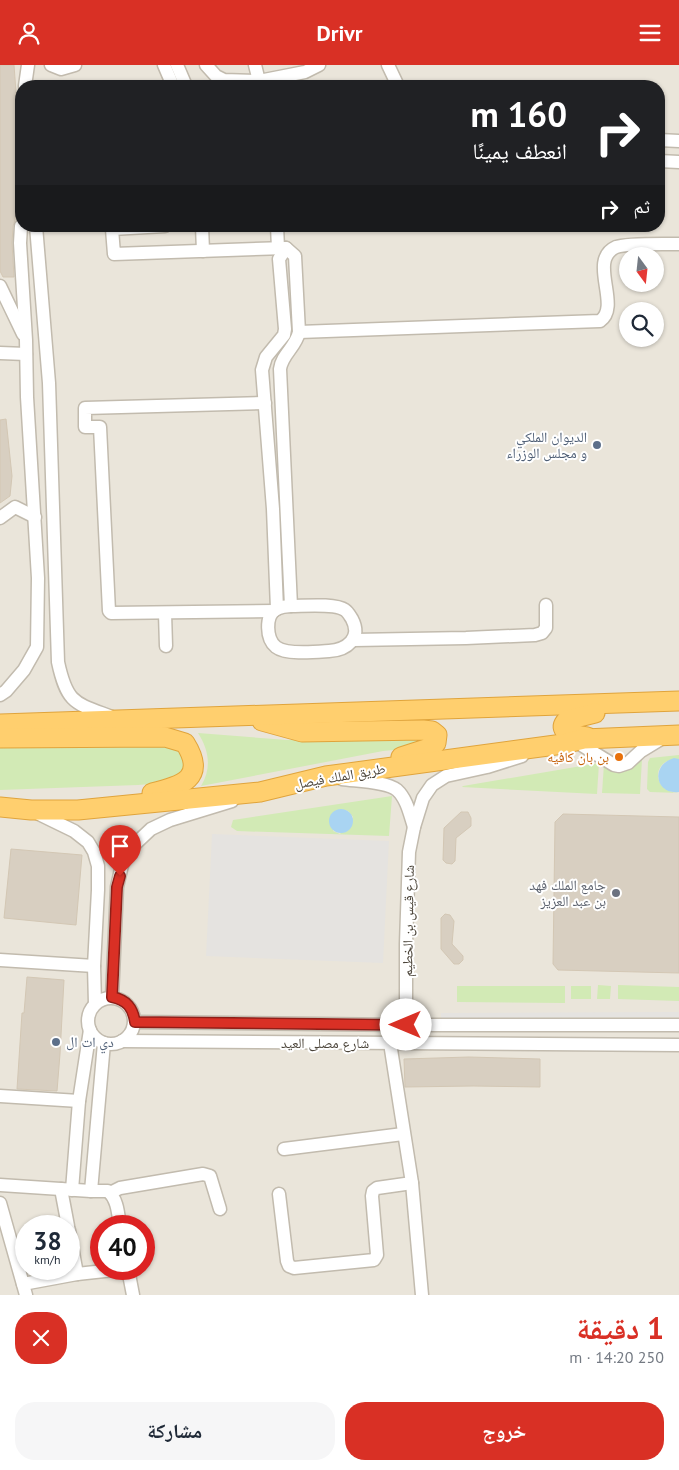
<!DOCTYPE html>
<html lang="ar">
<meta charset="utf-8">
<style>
:root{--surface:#fff;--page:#f6f6f7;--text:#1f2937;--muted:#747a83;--accent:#d93025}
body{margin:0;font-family:"PT Sans","Noto Naskh Arabic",sans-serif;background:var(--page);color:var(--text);direction:rtl;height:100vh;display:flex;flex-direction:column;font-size:19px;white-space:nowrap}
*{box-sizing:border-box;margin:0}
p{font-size:16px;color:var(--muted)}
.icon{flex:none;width:28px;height:28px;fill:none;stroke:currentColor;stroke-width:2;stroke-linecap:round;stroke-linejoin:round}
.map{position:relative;height:1230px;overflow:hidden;direction:ltr}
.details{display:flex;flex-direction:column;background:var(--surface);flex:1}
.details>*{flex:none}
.top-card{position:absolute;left:15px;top:15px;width:650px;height:152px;border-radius:20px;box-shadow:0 1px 4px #0004;direction:rtl;background:#202124;color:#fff;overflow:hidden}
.needle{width:32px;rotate:165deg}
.controls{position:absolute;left:619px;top:182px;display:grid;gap:10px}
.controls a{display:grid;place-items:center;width:45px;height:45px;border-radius:50%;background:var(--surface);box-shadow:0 1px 4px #0004;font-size:25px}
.speed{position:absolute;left:15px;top:1150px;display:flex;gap:10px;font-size:25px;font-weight:700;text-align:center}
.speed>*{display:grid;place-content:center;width:65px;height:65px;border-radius:50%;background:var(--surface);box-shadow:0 1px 4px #0004;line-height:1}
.speed small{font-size:12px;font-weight:400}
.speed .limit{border:8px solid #d22;background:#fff;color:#111}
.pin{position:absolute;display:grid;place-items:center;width:42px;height:42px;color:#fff;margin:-51px -21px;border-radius:50% 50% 50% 0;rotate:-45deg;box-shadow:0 0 5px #0007}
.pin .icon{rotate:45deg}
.me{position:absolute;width:55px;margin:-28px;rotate:270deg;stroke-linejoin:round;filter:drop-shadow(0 0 4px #0008)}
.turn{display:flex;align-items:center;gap:18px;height:105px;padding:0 15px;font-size:22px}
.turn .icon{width:65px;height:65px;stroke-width:2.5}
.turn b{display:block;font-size:35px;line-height:42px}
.then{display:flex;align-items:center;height:48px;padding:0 15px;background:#0003;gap:10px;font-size:19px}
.round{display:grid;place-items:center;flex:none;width:52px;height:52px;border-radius:20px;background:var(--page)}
.head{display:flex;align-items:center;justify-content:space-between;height:85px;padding:0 15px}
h1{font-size:30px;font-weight:700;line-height:38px;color:var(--accent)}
.cta{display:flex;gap:10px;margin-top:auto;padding:10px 15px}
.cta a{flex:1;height:58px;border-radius:20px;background:var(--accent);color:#fff;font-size:20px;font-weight:700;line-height:58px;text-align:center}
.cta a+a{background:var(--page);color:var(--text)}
header{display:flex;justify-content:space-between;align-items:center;height:65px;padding:0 15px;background:var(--accent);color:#fff;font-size:22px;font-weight:700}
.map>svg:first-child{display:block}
</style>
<header><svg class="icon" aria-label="menu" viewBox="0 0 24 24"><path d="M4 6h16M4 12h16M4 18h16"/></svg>Drivr<svg class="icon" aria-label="person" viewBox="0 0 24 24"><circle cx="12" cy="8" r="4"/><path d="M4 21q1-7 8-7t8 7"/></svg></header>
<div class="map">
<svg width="679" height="1230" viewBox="0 0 679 1230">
<rect width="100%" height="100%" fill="#f6f3ec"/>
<path fill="#eae5da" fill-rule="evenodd" d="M0,0H679V1230H0ZM21,21H659V161H21ZM628,191H655V219H628ZM628,246H655V274H628ZM26,1161H69V1204H26ZM101,1161H144V1204H101Z"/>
<g fill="#d2eab5" fill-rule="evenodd">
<path d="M198,668L287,675L374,671L420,674L421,677L415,683L383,686L201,721C212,703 209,685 198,668Z"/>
<polygon points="172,679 185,690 186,702 177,713 162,718 138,720 0,725 0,681"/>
<path d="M679,690V694C653,692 649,726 679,728L650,727L647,724L648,697L650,693Z"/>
<polygon points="636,693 642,694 640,729 602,728 604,699"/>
<polygon points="599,698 597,729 462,722 463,721"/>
<path d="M392,731L389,771L237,766L231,762L233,755ZM340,744L348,746L353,752L340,769L333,766Z"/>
<polygon points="598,920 611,921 610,934 597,934"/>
<polygon points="618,920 679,922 679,936 618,934"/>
<polygon points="457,921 565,921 565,938 457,937"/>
<rect x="571" y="921" width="20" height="13"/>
</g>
<g fill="#e5e3e0">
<polygon points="212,769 389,776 383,898 206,891"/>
<polygon points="679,947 679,952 441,953 441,948"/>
</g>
<g fill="#a9d4f2">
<path d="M674,693L679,694V727C655,730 650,700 674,693Z"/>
<circle cx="341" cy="756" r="12"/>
</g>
<g fill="#d8cfc1" stroke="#d3c7b4">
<polygon points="0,0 14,0 21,95 21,110 15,155 13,161 12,178 14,212 3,212 0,206"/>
<polygon points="6,354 12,411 10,431 0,438 0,355"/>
<polygon points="461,747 468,747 471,753 471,761 456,773 455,796 452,799 446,798 443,795 444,763"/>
<polygon points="563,749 679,752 679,908 558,905 553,899 555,757"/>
<polygon points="11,784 82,790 76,860 4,853"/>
<polygon points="445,849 450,850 454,856 452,879 463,891 463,895 459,899 454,899 441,884 441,853"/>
<polygon points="27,912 64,915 60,989 57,1026 17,1024 22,948 24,948"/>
<polygon points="469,992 540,994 540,1022 473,1021 405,1022 404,994"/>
</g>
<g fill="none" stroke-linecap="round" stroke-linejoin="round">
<defs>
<g id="minor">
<polyline points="51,0 61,4 75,0"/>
<polyline points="164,0 173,21"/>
<polyline points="177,0 186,21"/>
<polyline points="206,0 216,11 224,15 259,16 305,7 319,0"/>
<polyline points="255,0 259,16"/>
<polyline points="388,0 398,21"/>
<polyline points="25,21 28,0"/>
<polyline points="659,75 679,76"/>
<polyline points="659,96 679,97"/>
<path d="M36,161L49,318L58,597C67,639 75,638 112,652"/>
<path d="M165,161L112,164L114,189L286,183L295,191L299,267C296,282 282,289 280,304L291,541"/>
<polyline points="202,161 203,186"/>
<polyline points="277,161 278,183"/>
<polyline points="0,221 23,269"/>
<path d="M299,267L600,256C622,241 587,195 616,182C627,178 666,179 679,179"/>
<polyline points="0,288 26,289"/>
<polyline points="265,338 85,343 85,362 100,362 109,546 111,548 274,546"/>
<polyline points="0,453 15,442 35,452"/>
<path d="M291,541C304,541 335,538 345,545C348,547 350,551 352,554C362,573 347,585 329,586C315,587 286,590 276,582C266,574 265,551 276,544C281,542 287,541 291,541Z"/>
<polyline points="277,544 273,444 262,305 266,292 284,270 285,264 279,194 286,183"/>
<polyline points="165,548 166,581"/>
<polyline points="354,575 466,573 535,570 542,568 546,563 546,540"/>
<polyline points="0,630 6,626 24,605 37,582 38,513 27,332 26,275 20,178 21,161"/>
<polyline points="575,676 614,700 619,701 628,698 641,686 664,672"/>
<path d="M342,714C356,716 386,716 397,725C407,734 410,750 414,762"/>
<polyline points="35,747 74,766 88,777 94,787 98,801 98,825 94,901 95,939"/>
<polyline points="0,895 94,901"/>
<polyline points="112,932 117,822 122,800 134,780 151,764 170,755 232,736"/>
<circle cx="111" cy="956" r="23"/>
<polyline points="135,957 406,960 679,960"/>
<polyline points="122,976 679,980"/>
<polyline points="390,978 412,1118 422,1230"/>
<polyline points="397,978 406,960 406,879 409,787 414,762 423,733 432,720 446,711 487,702 522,691"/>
<polyline points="0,1031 79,1036"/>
<polyline points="284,1084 403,1069"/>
<path d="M0,1120L91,1126H108C118,1135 118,1149 120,1161"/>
<polyline points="61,1124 68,1161"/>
<polyline points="72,1125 79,1036 90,965"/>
<polyline points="91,1126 104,978"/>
<polyline points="110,1128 120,1123 203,1109 210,1111 220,1144"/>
<polyline points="279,1129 287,1196 289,1201 294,1203 374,1195 377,1190 372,1131 373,1126 377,1123 412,1118"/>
<polyline points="0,1138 26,1230"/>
<polyline points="69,1165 77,1209"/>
<polyline points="128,1204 133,1230"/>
<polyline points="23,1219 77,1209 123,1204"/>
</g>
<g id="highway">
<polyline points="262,656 302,667 423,665 432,666 437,670 436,678 432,682 401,692"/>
<polyline points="0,659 679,636"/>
<path d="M587,672L574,670L565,666C562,662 563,659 567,655L595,648"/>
<path d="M0,673L165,672L185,678C207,713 182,721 152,728"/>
<polyline points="0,742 31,745 78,745 260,727 326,711 563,679 584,674 679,670"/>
</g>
</defs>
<use href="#minor" stroke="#c2bbae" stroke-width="15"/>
<use href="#highway" stroke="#e0a43c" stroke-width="21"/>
<use href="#minor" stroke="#fff" stroke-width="12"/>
<use href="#highway" stroke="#ffcf6e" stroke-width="19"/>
</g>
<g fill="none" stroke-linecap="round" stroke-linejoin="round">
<defs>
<path id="route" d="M120,811L117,822L112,932C127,935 133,943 135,957L406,960"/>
</defs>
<use href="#route" stroke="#8d1f18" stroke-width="12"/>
<use href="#route" stroke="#d93025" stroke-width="9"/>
</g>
<g fill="#5c6f8a" stroke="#fff" stroke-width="2">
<circle cx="597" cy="380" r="5"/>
<circle cx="56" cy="977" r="5"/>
</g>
<circle fill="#e8710a" stroke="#fff" stroke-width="2" cx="619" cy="692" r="5"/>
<circle fill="#6b7280" stroke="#fff" stroke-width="2" cx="616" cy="828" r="5"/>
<g text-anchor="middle" stroke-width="4" stroke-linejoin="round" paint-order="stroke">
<g font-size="14" fill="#4e5e75" stroke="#fff" text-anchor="end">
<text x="587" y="377">الديوان الملكي<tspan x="587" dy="16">و مجلس الوزراء</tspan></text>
<text x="66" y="982" text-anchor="start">دي ات ال</text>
</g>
<g font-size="14" fill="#c56008" stroke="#fff" text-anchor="end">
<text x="609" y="697">بن بان كافيه</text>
</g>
<g font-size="14" fill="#4b4439" stroke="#fff">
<text transform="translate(340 711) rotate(-10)" y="5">طريق الملك فيصل</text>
<text transform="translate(408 856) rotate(-89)" y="5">شارع قيس بن الخطيم</text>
<text x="325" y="983">شارع مصلى العيد</text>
</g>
<g font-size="14" fill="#5b616d" stroke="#fff" text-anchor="end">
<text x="606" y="825">جامع الملك فهد<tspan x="606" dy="16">بن عبد العزيز</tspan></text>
</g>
</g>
</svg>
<div class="controls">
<a><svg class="needle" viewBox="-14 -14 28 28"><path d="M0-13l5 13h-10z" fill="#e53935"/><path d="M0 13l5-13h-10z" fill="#747a83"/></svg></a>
<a><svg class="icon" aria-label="search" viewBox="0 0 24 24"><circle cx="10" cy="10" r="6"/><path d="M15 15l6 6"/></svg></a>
</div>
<div class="speed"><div>38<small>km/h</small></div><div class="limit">40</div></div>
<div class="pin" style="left:120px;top:811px;background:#d93025"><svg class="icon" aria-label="arrive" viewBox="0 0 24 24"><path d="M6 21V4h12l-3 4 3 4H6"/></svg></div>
<svg class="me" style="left:406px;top:960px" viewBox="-20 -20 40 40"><circle r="19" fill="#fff"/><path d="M0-13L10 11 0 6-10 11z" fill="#d93025"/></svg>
<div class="top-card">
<div class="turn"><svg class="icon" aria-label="right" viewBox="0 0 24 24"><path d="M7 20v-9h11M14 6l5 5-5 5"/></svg><div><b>160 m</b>انعطف يمينًا</div></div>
<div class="then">ثم<svg class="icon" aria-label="right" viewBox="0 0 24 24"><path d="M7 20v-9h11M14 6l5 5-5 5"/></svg></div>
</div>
</div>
<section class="details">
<div class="head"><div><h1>1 دقيقة</h1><p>250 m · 14:20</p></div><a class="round" style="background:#d93025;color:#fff"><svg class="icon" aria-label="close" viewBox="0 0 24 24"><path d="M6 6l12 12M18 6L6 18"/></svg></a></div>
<div class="cta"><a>خروج</a><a>مشاركة</a></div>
</section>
